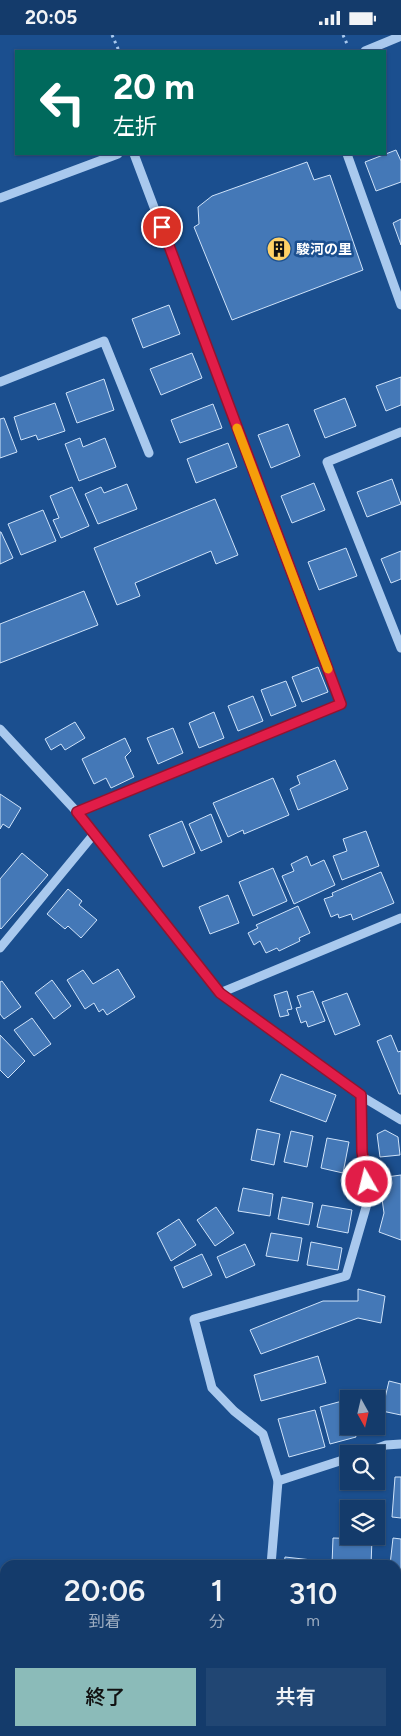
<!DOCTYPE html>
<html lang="ja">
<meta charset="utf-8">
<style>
:root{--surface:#143b6b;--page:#214673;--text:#f1f3f6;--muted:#9dadc1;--line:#33557e;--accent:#8bbbb9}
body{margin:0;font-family:Figtree,"Noto Sans JP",sans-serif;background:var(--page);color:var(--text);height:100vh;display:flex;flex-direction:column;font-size:19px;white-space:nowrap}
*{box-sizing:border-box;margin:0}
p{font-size:16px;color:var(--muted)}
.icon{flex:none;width:28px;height:28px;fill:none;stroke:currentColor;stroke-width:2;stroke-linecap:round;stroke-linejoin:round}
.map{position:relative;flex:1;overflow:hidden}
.details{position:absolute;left:0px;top:1525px;width:401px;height:176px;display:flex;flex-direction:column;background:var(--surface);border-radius:15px 15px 0 0;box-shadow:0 1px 4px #0004,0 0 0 1px var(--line)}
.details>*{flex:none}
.banner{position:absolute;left:15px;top:15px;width:371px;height:105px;border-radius:0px;box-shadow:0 1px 4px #0004,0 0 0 1px var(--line);background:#00695c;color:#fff;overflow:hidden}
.needle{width:32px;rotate:172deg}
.fabs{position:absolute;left:340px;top:1355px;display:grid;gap:10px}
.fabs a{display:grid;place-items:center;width:45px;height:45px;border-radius:0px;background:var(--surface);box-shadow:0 1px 4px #0004,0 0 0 1px var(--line);font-size:25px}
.pin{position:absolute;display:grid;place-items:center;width:42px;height:42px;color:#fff;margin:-21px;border:2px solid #fff;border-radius:50%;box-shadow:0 1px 5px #0007}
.me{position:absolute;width:55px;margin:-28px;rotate:352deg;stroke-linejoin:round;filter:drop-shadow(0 0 4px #0008)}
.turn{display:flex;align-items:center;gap:18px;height:105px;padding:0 15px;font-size:22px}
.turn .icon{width:65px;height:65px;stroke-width:2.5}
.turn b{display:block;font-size:35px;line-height:42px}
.eta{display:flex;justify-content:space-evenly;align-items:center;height:85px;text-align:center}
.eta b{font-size:30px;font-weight:600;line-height:35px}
.primary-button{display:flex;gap:10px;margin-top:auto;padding:10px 15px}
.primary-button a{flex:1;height:58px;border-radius:0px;background:var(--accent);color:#111;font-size:20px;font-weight:600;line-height:58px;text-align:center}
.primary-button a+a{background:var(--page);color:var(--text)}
.status{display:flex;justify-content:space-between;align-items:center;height:35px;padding:0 25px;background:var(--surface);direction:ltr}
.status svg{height:14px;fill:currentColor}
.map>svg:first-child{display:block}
</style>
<div class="status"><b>20:05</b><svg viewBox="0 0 49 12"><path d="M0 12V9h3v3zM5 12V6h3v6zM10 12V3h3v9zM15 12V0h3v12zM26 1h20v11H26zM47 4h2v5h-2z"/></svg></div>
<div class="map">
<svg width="401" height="1701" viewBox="0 0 401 1701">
<rect width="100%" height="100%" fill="#1b4f8f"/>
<g fill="#4478b7" stroke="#cfe3fa">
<polygon points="396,115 401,126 401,147 376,156 365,127"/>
<polygon points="307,127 314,145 330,140 363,235 232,285 194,192 199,189 198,172 212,161"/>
<polygon points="401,184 401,210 393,188"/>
<polygon points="169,270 180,299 143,313 132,284"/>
<polygon points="192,318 202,343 161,360 150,334"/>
<polygon points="401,342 401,370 386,376 376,351"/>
<polygon points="104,344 114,375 77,388 66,358"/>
<polygon points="345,363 356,391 325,403 314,375"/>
<polygon points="55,368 65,396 38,405 36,400 21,405 14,382"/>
<polygon points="213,369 222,393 180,408 171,385"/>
<polygon points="4,383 17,417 0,423 0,384"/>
<polygon points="288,389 300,421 271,433 258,400"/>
<polygon points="80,403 83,412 105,403 116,432 79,446 65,409"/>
<polygon points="228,408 237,432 196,448 187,424"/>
<polygon points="392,444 401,469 367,482 357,457"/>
<polygon points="314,448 325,475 292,488 281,461"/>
<polygon points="127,449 137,474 98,489 85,459 101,452 104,458"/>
<polygon points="72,452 89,491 61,503 53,485 59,483 50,461"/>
<polygon points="215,464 238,520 216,529 211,516 135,548 140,561 117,570 94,513"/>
<polygon points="43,475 56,506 21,520 8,489"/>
<polygon points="0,497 1,497 13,523 0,529"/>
<polygon points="346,513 357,541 319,555 308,527"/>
<polygon points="401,516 401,544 391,548 381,524"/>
<polygon points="84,556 98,590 0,628 0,589"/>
<polygon points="318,632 328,657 302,667 292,642"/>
<polygon points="286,646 296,671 271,681 261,655"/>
<polygon points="253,661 263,686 238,696 228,671"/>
<polygon points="214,677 224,703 199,713 189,688"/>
<polygon points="75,687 85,703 65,715 61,709 51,715 45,704"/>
<polygon points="173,693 183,718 158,729 147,703"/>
<polygon points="125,703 131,716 125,722 134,742 111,753 106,743 94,749 82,724"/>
<polygon points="335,725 348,754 298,775 290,754 300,749 297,741"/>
<polygon points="273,743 289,780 244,799 243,795 228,802 213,768"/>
<polygon points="0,759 21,773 9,793 3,789 0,794"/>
<polygon points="211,779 222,807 201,816 189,789"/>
<polygon points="182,786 195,818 163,832 149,800"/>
<polygon points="366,796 379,831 342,845 333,821 347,816 343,804"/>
<polygon points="22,818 48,840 1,894 0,893 0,844"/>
<polygon points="307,821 311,831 324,825 335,850 294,869 282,841 294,836 291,829"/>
<polygon points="273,833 287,866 253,881 239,847"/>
<polygon points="381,837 394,868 353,885 351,879 339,883 338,879 331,882 324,864 333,861 332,858"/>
<polygon points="68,854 82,866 79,870 97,885 81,903 68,891 65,894 47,879"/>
<polygon points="228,860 239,888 210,899 199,872"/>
<polygon points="298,871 310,898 299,903 300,906 279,916 277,913 266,918 260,906 254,910 248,898 258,893 256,890"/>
<polygon points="118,934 135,962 107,980 103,974 99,977 94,968 85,974 67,945 83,935 93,949"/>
<polygon points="52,945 71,971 54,984 35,958"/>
<polygon points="2,946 21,972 4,984 0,979 0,947"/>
<polygon points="287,956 292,974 287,975 289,980 280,982 274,960"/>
<polygon points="313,956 325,986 308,992 306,986 301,988 296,973 301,972 297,961"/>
<polygon points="347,958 360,990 335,1000 322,967"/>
<polygon points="32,983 51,1009 34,1021 14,995"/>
<polygon points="0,1000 25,1026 8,1043 0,1035"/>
<polygon points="391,1000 398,1017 401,1016 401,1059 399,1059 377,1006"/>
<polygon points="281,1039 336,1060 326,1087 270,1066"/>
<polygon points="257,1094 280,1099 274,1130 251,1125"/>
<polygon points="385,1095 398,1102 400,1120 380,1122 377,1099"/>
<polygon points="291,1096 313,1101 307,1132 284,1127"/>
<polygon points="327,1103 349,1107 343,1138 321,1133"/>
<polygon points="401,1140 401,1205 379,1197 384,1178 379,1143"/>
<polygon points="243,1153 273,1159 270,1181 238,1176"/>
<polygon points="282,1162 313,1168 309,1190 278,1184"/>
<polygon points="322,1170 352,1175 348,1198 317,1192"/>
<polygon points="216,1172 234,1198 215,1211 197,1185"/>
<polygon points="179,1184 196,1210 171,1226 157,1198"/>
<polygon points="271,1198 302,1203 298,1226 266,1221"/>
<polygon points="311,1207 342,1213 338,1235 307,1230"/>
<polygon points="245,1209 255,1230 226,1243 217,1222"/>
<polygon points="202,1219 212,1240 183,1253 174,1232"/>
<polygon points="358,1254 385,1261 381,1288 358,1283 261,1319 250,1295 323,1266 358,1266"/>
<polygon points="318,1321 326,1348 261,1366 254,1340"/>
<polygon points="389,1346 401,1349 401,1380 382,1376"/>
<polygon points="346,1365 349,1374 349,1391 353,1391 356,1402 330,1409 320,1372"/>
<polygon points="315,1375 325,1412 289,1422 278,1384"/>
<polygon points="395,1442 401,1442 401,1483 392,1482"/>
<polygon points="333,1503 372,1504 371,1530 332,1530"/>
<polygon points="393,1503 401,1504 401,1544 396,1544 396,1530 390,1530"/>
<polygon points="285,1522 321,1526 321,1530 284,1530"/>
<rect x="396" y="1567" width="5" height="33"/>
<polygon points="91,1696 139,1696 140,1701 92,1701"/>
<polygon points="333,1696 352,1696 356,1701 327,1701"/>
</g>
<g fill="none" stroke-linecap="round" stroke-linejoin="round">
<g stroke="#a9c9ee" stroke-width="3" stroke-dasharray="2.5 4" stroke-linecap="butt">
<polyline points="112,0 119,16"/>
<polyline points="343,0 347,9"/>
</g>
<g stroke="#a9c9ee" stroke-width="9">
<polyline points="365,16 401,1"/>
<polyline points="347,119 401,270"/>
<polyline points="0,163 118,119"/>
<polyline points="0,347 104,306 149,418"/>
<polyline points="401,397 327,427 401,613"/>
<polyline points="0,694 77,777 220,958 361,1061 401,1085"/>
<polyline points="77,777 341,669 134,119"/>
<polyline points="0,913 94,799"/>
<polyline points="220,958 401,883"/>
<polyline points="361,1419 386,1410 401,1409"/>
<polyline points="278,1446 349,1423"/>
<polyline points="271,1530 278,1446 263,1399 234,1376 212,1353 194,1284 346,1241 369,1162 362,1117 361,1061"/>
<polyline points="396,1651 401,1658"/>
<polyline points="226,1701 230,1696"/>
</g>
</g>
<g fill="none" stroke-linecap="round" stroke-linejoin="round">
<defs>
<polyline id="route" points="162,192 341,669 77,777 220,958 361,1060 362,1117 367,1147"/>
</defs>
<use href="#route" stroke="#92132f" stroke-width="12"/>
<use href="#route" stroke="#e11d48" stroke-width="9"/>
<polyline stroke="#f59e0b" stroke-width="9" points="237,393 328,634"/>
</g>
<defs>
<symbol id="building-disc" viewBox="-11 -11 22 22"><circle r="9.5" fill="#ffd166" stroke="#1b4f8f"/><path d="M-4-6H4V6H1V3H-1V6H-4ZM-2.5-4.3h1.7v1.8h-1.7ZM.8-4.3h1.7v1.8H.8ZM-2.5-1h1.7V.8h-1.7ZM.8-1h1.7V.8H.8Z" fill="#111"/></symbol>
</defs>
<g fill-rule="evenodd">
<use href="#building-disc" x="265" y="200" width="28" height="28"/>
</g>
<g text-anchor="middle" stroke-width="5" stroke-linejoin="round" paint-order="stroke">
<g font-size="14" font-weight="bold" fill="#fff" stroke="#1b4f8f" text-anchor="start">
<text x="296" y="219">駿河の里</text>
</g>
</g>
</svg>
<div class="fabs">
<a><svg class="needle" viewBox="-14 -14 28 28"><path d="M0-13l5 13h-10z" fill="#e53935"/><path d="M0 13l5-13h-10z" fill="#9dadc1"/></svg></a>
<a><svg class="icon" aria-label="search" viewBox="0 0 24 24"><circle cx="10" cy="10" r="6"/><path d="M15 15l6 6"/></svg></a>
<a><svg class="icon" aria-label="layers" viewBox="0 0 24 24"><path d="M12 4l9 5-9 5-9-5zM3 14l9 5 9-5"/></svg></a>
</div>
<div class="pin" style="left:162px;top:192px;background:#d93025"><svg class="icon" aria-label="arrive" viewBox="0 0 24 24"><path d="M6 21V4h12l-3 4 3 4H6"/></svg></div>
<svg class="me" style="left:367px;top:1147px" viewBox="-20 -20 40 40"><circle r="17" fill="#e11d48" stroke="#fff" stroke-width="3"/><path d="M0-11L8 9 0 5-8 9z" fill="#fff"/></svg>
<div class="banner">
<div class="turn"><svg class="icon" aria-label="left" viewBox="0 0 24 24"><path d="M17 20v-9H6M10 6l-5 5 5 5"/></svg><div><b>20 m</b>左折</div></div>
</div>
<section class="details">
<div class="eta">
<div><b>20:06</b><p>到着</p></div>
<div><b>1</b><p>分</p></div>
<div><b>310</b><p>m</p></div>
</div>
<div class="primary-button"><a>終了</a><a>共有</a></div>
</section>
</div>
